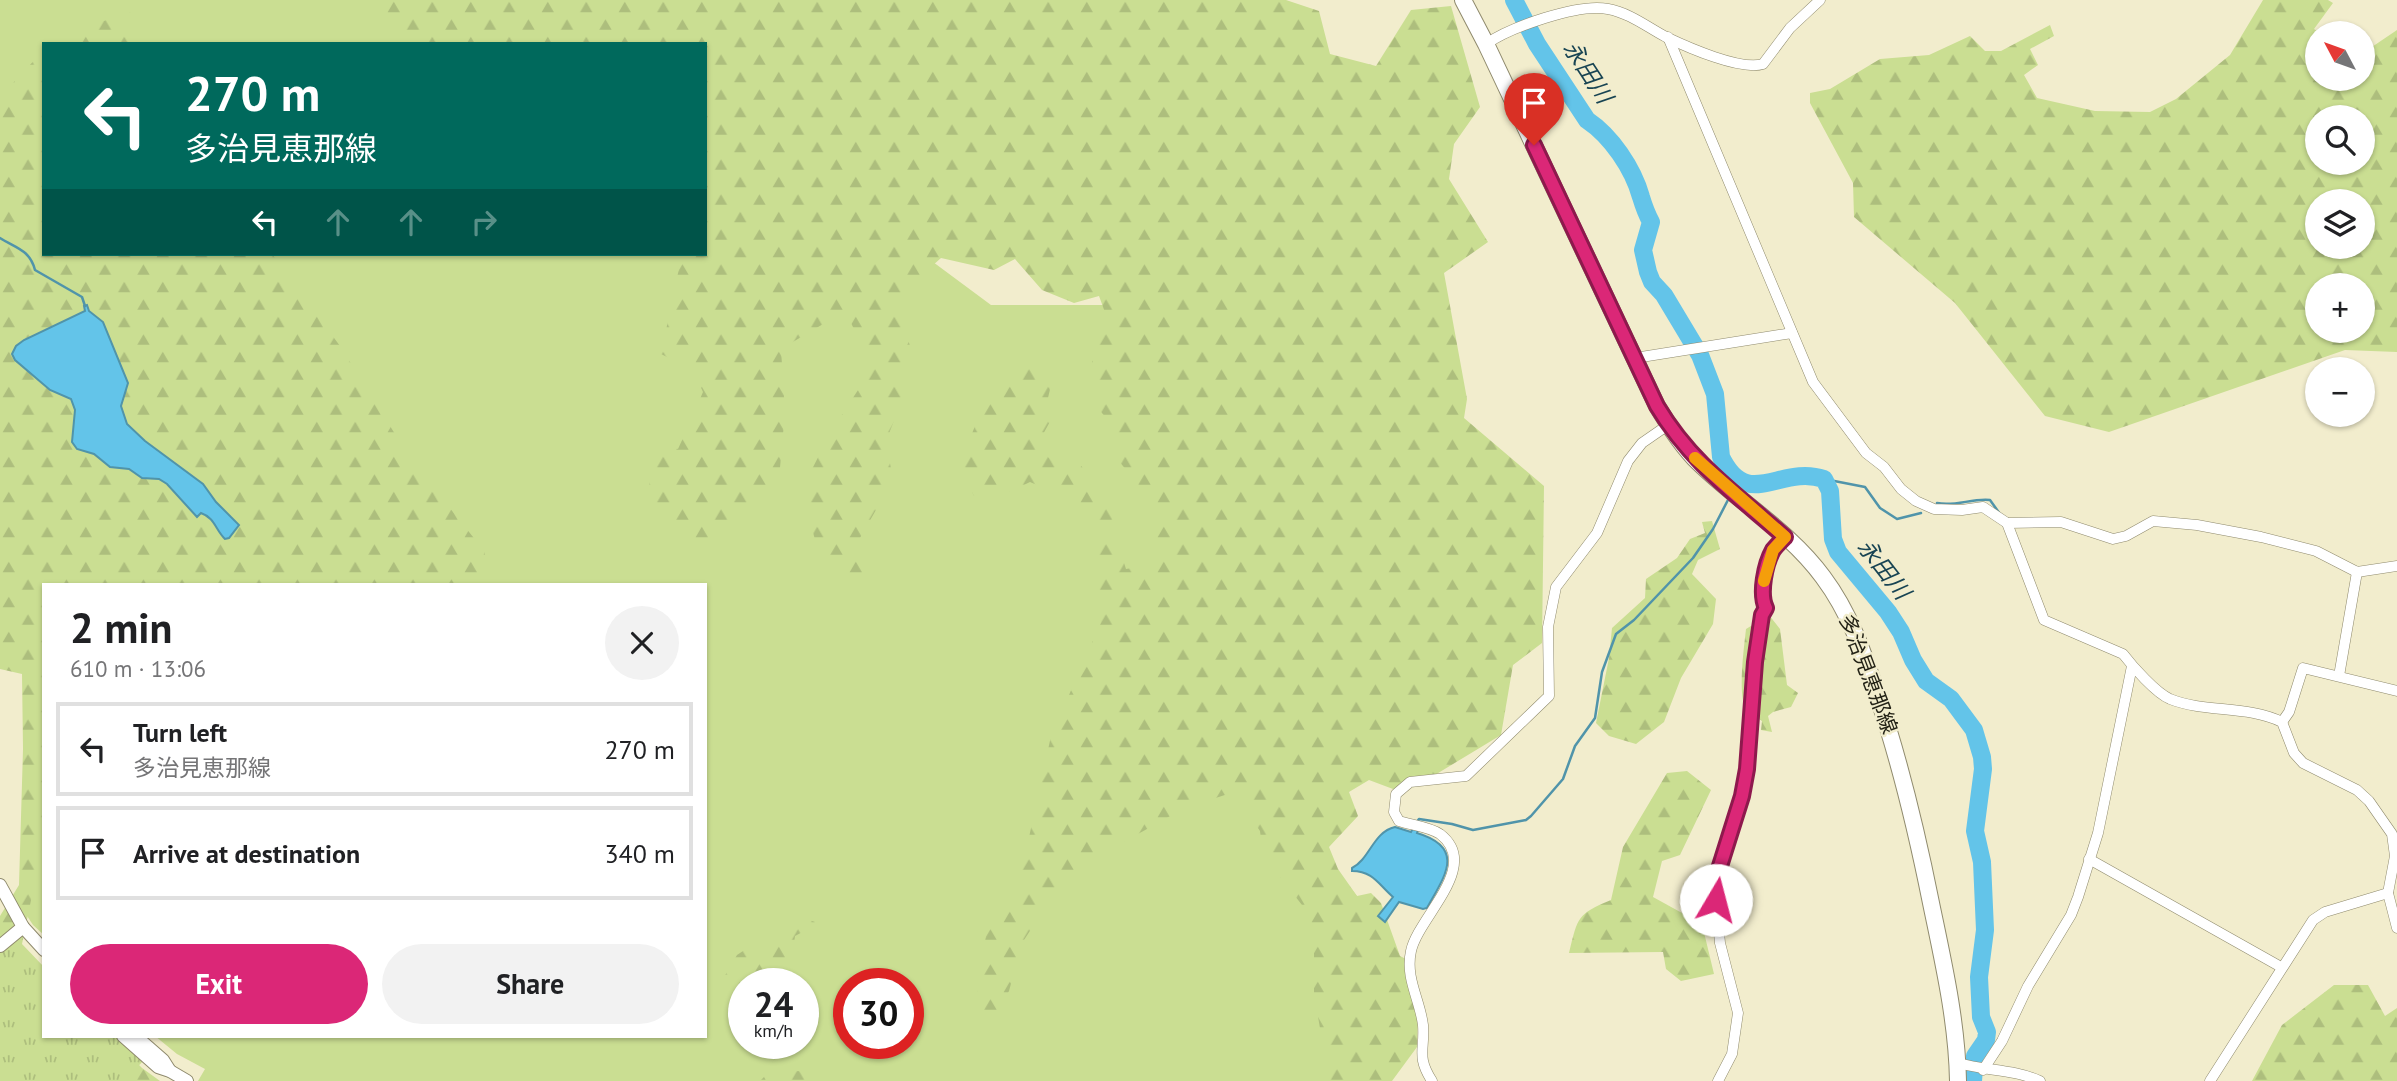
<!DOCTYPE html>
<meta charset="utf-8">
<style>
:root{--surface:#fff;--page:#f2f2f2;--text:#202124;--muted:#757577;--line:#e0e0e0;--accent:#db2777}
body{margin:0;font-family:"PT Sans","Noto Sans JP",sans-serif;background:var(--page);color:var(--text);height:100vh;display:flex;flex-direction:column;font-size:26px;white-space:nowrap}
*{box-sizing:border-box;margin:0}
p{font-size:23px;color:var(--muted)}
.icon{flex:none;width:38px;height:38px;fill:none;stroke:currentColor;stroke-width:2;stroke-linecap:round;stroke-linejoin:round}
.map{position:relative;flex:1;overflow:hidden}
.side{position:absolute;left:42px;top:583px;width:665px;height:455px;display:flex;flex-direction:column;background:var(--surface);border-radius:0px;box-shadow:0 2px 5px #0004}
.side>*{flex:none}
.hud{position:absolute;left:42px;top:42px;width:665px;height:214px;border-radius:0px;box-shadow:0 2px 5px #0004;background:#00695c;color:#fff;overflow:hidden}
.needle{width:46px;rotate:311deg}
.buttons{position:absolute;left:2305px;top:21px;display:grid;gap:14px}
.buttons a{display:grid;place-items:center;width:70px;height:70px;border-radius:50%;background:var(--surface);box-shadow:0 2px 5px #0004;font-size:35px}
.speed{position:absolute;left:728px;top:968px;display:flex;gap:14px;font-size:35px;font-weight:700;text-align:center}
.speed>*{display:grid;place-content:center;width:91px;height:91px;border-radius:50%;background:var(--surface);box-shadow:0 2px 5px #0004;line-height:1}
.speed small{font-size:18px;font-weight:400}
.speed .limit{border:10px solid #d22;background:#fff;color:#111}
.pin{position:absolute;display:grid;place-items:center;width:60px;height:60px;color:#fff;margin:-72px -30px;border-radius:50% 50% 50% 0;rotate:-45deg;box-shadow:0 0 7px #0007}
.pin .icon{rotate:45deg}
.me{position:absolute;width:77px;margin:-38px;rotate:8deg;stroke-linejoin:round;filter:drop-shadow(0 0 5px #0008)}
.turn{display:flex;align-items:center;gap:24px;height:147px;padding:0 28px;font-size:32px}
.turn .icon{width:91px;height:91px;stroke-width:2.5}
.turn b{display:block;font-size:49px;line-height:60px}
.lanes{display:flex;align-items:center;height:66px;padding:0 28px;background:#0003;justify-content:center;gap:35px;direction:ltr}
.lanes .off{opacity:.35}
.round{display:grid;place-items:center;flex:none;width:74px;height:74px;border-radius:37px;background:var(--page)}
.head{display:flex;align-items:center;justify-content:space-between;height:119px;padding:0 28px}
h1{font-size:42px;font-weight:600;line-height:52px}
.primary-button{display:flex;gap:14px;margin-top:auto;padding:14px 28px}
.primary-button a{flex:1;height:80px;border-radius:42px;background:var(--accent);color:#fff;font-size:28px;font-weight:600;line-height:80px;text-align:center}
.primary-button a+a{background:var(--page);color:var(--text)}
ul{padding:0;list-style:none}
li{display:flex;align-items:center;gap:21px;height:94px;margin:0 14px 10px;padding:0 14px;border:4px solid var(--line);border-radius:0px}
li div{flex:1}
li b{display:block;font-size:26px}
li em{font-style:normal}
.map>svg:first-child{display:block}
</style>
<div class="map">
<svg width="2397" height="1081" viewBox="0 0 2397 1081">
<defs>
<pattern id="forest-firs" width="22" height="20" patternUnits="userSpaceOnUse" patternTransform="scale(1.75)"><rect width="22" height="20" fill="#cade92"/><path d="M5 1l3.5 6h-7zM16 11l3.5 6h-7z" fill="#adbe7d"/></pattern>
<pattern id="park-tufts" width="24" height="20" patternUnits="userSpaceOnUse" patternTransform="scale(1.75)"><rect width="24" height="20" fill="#cade92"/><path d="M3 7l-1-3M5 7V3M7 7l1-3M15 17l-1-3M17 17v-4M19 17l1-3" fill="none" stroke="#adbe7d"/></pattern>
</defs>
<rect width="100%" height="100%" fill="#f2edcd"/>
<g fill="#cade92" fill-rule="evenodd">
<polygon points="0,0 396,0 448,44 44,44 44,195 0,159"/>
<path d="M871,216L991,305H1105L1326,856L1391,940L1331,1081H198L205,1069L177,1054L155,1036H705V584H428L116,254H705ZM744,984H803V1043H744ZM849,984H908V1043H849Z"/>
<polygon points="44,797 44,935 33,925 16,899"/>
</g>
<g fill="url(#forest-firs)" fill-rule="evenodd">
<polygon points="361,0 1286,0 1319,11 1330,54 1376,66 1411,10 1451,6 1480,107 1454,144 1449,179 1488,242 1444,273 1467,399 1464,418 1544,486 1542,643 1513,665 1501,735 1415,787 1393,789 1369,780 1349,792 1358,816 1329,847 1338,869 1357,896 1371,893 1381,903 1400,956 1406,959 1418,1014 1417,1047 1392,1081 1329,1081 1314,993 1314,939 1309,914 1263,855 1260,831 1234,792 1185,808 1080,866 1047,905 1022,943 1009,991 989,1028 976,986 987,931 1018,888 1051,736 1101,622 1097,539 1076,502 1030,482 1009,492 974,496 959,466 981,411 1004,374 1027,355 1052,381 1047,402 1052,418 1037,445 1051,460 1079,463 1111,506 1114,532 1126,569 1144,566 1157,547 1147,495 1118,460 1108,420 1096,406 1092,360 1106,315 1099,296 1074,303 1042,290 1015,259 994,270 941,258 895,299 911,349 901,403 886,441 893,480 860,538 864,575 846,581 820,557 808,515 808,477 832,430 873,367 845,311 781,349 785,412 778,490 699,554 648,498 654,439 678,449 703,392 693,370 661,354 682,254 705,254 705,44 420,44"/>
<path d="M2263,0H2328L2333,3L2314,29L2320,33H2317V79H2362L2363,53L2397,30V352L2345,350L2109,432L2045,416L1955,303L1854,217L1853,183L1810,103V93L1830,89L1880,59L1929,55L1970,36L1985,51H2001L2050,25L2054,36L2030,49L2038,65L2024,75L2037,98L2095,111L2150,112L2176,99L2230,55ZM2317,117H2362V163H2317ZM2362,201V247H2317V201ZM2317,285H2362V331H2317Z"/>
<polygon points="132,12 139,44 53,44 72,31"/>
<polygon points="44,50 44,254 272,254 340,346 410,458 485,552 485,584 44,584 44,837 22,944 44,967 44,994 0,942 0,916 19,885 23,749 22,674 0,669 0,86 11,85"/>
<polygon points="1712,521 1720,549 1698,560 1692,574 1716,599 1713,624 1681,678 1664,722 1636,744 1609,736 1596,723 1609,658 1612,628 1645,598 1646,579 1677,558 1690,539 1705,533 1702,522"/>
<path d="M1769,615L1780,629L1787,685L1798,693L1791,707L1773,712L1768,716L1772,732L1761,730L1762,721C1757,717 1748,713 1745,707C1738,692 1744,647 1746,629Z"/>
<path d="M1687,771L1711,790L1680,855L1662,861L1653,897L1702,924L1714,974L1681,981L1666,969L1663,952L1569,953C1578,917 1577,914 1611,900L1623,847L1667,773Z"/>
<path d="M791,914L815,922L810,928L795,936L793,950L783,961L786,968C774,985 763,984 744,984V1004L737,1001L728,991L717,996L716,991L737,955L749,947H762L771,943Z"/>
<polygon points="2334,985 2368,985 2385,1016 2397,1008 2397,1081 2252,1081 2282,1025"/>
<polygon points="111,1036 142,1068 160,1081 119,1081"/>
<polygon points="743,1042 788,1044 794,1048 794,1055 788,1057 780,1053 772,1062 778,1073 799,1071 812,1081 760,1081 764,1077 766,1067 761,1061 761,1055 745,1046"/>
</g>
<polygon fill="url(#park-tufts)" points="0,922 21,948 44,969 44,1036 119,1036 145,1059 124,1081 0,1081"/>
<g fill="#63c4e9" stroke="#5094aa" stroke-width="2">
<path d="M87,305L89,311L103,322L128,383L121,406L127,424L145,441L203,484L216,502L239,525L229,538L225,539C215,529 215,518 201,513L197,517L167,484L159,479L142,478L129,469L110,467L94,454L77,449L72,442L75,410L71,399L50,390L15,360L12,354L16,346L24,340L85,311L84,306Z"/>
<path d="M1395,827L1411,832L1413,828L1418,830L1417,833C1467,848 1444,877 1427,908L1423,909L1399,902L1385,922L1378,916L1393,897C1379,885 1373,871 1352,871V868C1370,859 1373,832 1395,827Z"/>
</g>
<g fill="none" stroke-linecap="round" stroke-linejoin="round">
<g stroke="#5094aa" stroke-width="2.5">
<path d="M0,238C16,248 30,250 35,270L82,297L85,306"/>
<polyline points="1824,479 1865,487 1880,508 1897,519 1921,513"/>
<polyline points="1735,487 1738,481"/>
<path d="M1937,503C1955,507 1972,498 1990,500L2000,514"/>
<polyline points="1416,823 1419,819 1452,824 1473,830 1526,820 1531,816 1563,779 1575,746 1595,718 1602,672 1616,634 1634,620 1693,558 1713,529 1730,496"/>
</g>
<path stroke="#63c4e9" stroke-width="18" d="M1514,0L1537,44L1587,120C1611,136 1633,168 1641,197C1644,207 1646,213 1651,222L1643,250L1648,272L1652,282L1664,295L1700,355L1715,394L1721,457C1748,512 1780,464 1824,479L1830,491L1833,539L1838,552L1888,612L1901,632L1913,660L1926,681L1951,699L1974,730L1982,757L1983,769L1975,831L1982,862L1985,930L1979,977L1981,1017L1987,1032L1986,1040L1975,1056L1973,1081"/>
<defs>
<g id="minor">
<path d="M1668,37L1813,382L1866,453L1884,467L1901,489L1916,501L1934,509L1962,510L1983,507L2007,523L2044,620L2123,654C2133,667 2156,693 2170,699C2205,713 2247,705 2282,722L2294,753L2303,763L2357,790L2369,801L2392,834L2395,856L2388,893L2397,928"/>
<path d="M1486,44C1511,27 1578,3 1608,9C1630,13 1647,27 1666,37C1687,47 1741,71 1763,64L1790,28L1820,0"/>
<polyline points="1635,358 1792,333"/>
<polyline points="2007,523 2061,522 2113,539 2126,536 2153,521 2197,525 2261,537 2316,551 2357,572 2397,566"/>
<polyline points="2339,676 2357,572"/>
<polyline points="2282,722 2289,712 2303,668 2397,691"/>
<polyline points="2089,859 2281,967"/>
<path d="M1958,1063C1986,1071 2013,1069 2040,1081"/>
<polyline points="1983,1070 2002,1041 2028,986 2071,915 2078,897 2098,833 2132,666"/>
<path d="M1432,1081C1416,1056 1425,1050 1423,1025C1420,1000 1405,978 1411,951C1418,917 1482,866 1440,834C1430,827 1411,825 1399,821L1394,812L1396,794L1410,782L1466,776L1549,696L1548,627L1556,587L1597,533L1628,461L1642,443L1668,425"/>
<path d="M1718,1081L1732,1054L1738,1013L1720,943L1716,900L1720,866L1742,796L1747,769L1755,662L1762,615L1766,608C1759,594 1765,564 1773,550C1776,546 1781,541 1785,537"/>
<polyline points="2210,1081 2313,920 2325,912 2388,893"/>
</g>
<g id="tertiary">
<polyline points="0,885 23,927 44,950"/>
<polyline points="0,946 23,927"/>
<polyline points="123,1036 158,1067 170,1071 187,1081"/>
<polyline points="139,1039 163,1060 170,1071"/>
</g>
<path id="primary" d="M1463,0L1486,44L1657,406C1668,424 1679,442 1694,458C1735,500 1788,529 1823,577C1850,613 1864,654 1878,697C1901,765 1917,833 1931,903C1943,961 1957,1021 1958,1081"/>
</defs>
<use href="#minor" stroke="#8f8a6d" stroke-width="11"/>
<use href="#tertiary" stroke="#8f8a6d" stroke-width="14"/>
<use href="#primary" stroke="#8f8a6d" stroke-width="18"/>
<use href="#minor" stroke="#fff" stroke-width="10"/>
<use href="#tertiary" stroke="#fff" stroke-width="12"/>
<use href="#primary" stroke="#fff" stroke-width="16"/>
</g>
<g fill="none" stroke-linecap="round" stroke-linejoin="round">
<defs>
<path id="route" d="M1534,145L1657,406C1691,463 1736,494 1785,537C1781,541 1776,546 1773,550C1765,564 1759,594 1766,608L1762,615L1755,662L1747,769L1742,796L1720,866L1716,900"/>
</defs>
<use href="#route" stroke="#8e194d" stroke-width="18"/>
<use href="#route" stroke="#db2777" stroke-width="12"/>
<polyline stroke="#f59e0b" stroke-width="12" points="1695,458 1785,537 1773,550 1764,581"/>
</g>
<g text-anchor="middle" stroke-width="5" stroke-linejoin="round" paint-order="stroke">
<g font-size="21" fill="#242317" stroke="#f2edcd">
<text transform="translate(1868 674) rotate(69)" y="7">多治見恵那線</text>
</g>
<g font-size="23" font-style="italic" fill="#184453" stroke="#f2edcd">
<text transform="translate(1588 72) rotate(57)" y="8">永田川</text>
<text transform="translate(1884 569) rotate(52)" y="8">永田川</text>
</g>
</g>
</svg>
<div class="buttons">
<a><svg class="needle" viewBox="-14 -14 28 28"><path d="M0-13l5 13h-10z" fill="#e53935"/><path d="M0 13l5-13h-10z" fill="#757577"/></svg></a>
<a><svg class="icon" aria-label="search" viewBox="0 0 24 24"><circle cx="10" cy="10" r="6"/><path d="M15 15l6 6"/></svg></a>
<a><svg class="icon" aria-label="layers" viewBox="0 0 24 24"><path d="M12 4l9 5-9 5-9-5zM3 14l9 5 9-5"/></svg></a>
<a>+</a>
<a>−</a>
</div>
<div class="speed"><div>24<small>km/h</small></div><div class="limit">30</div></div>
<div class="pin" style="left:1534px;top:145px;background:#d93025"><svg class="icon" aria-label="arrive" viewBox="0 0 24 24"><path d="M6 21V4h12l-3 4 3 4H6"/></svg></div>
<svg class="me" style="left:1716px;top:900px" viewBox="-20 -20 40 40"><circle r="19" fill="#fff"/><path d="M0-13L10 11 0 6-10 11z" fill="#db2777"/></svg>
<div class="hud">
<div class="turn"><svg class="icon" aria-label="left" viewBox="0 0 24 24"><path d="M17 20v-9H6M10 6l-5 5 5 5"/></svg><div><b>270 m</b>多治見恵那線</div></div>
<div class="lanes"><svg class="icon" aria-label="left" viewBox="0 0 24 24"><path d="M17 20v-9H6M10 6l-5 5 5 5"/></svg><svg class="icon off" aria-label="ahead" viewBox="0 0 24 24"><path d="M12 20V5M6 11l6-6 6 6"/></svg><svg class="icon off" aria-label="ahead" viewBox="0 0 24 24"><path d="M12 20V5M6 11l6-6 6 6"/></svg><svg class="icon off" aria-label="right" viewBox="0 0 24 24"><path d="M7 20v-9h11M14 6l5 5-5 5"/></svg></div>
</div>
<section class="side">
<div class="head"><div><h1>2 min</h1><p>610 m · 13:06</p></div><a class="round"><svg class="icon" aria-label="close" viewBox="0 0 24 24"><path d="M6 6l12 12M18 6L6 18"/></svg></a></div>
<ul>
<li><svg class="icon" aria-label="left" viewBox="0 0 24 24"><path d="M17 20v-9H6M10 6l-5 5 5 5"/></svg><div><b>Turn left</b><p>多治見恵那線</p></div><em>270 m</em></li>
<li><svg class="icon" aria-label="arrive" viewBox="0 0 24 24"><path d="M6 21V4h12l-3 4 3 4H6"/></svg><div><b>Arrive at destination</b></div><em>340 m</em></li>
</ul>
<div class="primary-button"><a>Exit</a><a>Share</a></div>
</section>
</div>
